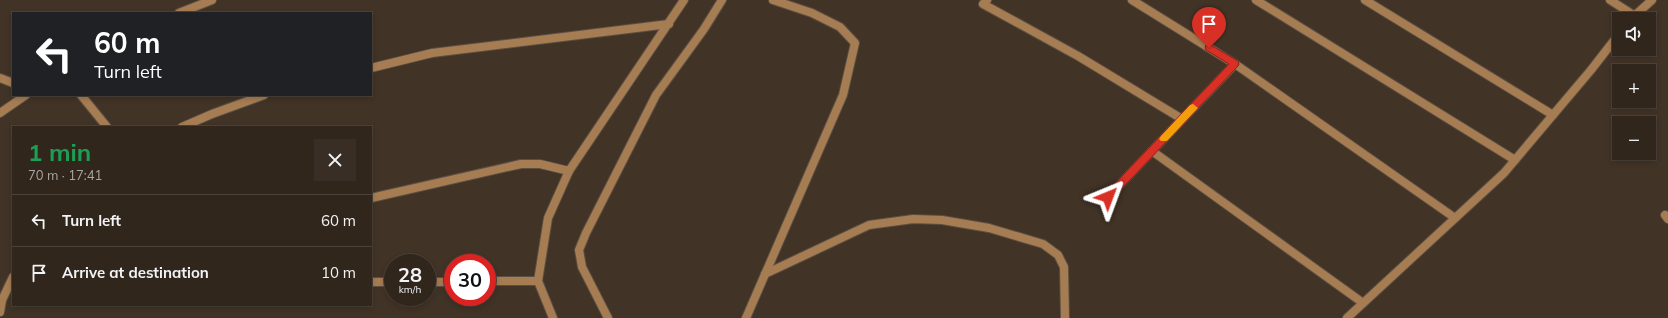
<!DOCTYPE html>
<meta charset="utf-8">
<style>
:root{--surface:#31261c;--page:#392e25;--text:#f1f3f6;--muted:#a8a5a3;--line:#4c433b}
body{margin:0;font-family:Mulish,sans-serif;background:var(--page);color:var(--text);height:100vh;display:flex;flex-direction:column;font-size:15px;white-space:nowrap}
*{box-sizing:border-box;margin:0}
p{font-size:13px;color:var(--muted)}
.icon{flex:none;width:22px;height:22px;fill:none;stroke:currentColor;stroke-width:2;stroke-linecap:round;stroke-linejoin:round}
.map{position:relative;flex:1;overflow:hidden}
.details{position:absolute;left:12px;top:126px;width:360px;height:180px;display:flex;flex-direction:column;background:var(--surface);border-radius:0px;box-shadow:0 2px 6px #0003,0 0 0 1px var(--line)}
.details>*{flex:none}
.banner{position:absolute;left:12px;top:12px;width:360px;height:84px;border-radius:0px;box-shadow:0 2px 6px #0003,0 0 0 1px var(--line);background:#202124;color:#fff;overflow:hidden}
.controls{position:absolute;left:1612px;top:12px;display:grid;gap:8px}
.controls a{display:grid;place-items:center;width:44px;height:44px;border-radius:0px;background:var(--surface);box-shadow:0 2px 6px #0003,0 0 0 1px var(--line);font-size:20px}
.speed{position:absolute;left:384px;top:254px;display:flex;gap:8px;font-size:20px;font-weight:700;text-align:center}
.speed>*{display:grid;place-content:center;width:52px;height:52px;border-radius:50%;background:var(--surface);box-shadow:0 2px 6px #0003,0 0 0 1px var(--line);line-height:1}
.speed small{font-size:10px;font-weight:400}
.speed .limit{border:6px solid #d22;background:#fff;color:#111}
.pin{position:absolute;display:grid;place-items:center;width:34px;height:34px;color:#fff;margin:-41px -17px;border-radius:50% 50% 50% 0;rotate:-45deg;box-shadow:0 0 4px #0007}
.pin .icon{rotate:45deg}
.me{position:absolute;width:44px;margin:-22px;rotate:44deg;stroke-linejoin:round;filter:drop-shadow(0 0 3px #0008)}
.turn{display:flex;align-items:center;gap:14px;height:84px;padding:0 16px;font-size:18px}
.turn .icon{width:52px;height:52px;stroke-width:2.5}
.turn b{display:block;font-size:28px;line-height:34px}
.round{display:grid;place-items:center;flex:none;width:42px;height:42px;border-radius:0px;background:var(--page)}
.headline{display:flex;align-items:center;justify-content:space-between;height:68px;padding:0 16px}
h1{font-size:24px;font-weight:700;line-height:30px;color:#1e9e55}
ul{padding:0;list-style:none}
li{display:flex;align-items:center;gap:12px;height:52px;padding:0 16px;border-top:1px solid var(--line)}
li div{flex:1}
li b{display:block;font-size:15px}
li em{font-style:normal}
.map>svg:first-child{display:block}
</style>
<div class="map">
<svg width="1668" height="318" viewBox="0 0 1668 318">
<rect width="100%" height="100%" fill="#413326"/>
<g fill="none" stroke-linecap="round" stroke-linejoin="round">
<defs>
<g id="minor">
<polyline points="987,0 983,4 1078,56 1182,119"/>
<polyline points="1132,0 1235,64 1455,218"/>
<polyline points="1256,0 1515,160"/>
<polyline points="1365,0 1553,115"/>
<polyline points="1610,0 1635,16"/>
<polyline points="179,13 212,0"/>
<polyline points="1632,18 1652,0"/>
<polyline points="371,68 432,53 669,24"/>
<polyline points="0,78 13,83"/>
<polyline points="81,95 107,127"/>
<polyline points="0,113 26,95"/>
<polyline points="182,127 212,114 264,95"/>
<polyline points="1152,151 1363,303"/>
<polyline points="1108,197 1235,64"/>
<polyline points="371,198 521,164 540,164 569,171"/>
<polyline points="1665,215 1668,219"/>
<polyline points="765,274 869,225 913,219 942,220 989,228 1043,244 1058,255 1064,267 1065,318"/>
<polyline points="487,281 538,281"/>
<polyline points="371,282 393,282"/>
<polyline points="427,282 453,282"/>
<polyline points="0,312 2,300 13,277"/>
<polyline points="553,318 538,281 548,218 569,171 684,0"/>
<polyline points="608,318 582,267 579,250 586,233 656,95 704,29 722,0"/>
<polyline points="746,318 843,95 855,43 840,27 812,13 773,0"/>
<polyline points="1347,318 1504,173 1591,70 1619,34"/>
</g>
</defs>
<use href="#minor" stroke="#5c4f42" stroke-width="10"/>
<use href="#minor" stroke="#a67c53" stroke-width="8"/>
</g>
<polygon fill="#d93025" stroke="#8d1f18" points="1209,44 1238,61 1239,64 1238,66 1111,200 1108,201 1105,200 1103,197 1105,194 1229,64 1206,50 1205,48 1206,45"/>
<polygon fill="#f59e0b" points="1193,104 1198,108 1196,110 1167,141 1161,141 1159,139 1161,136 1190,105"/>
</svg>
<div class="controls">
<a><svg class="icon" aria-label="sound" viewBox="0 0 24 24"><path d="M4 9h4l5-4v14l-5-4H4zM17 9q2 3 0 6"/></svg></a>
<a>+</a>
<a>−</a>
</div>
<div class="speed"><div>28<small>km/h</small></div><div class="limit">30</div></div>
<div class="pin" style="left:1209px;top:48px;background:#d93025"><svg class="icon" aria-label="arrive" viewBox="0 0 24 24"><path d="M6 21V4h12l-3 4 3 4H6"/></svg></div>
<svg class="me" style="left:1108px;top:197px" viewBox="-20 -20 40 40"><path d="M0-17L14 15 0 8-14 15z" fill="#d93025" stroke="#fff" stroke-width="4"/></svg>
<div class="banner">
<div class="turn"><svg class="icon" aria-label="left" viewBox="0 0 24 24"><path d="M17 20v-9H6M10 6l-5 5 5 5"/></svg><div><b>60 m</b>Turn left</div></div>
</div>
<section class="details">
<div class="headline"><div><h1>1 min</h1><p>70 m · 17:41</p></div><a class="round"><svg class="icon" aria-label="close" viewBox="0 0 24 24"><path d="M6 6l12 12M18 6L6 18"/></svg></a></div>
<ul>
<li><svg class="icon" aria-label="left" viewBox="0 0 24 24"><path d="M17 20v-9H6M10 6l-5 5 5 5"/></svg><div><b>Turn left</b></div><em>60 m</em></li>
<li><svg class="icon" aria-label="arrive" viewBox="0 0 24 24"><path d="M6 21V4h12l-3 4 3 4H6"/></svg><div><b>Arrive at destination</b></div><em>10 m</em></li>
</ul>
</section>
</div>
